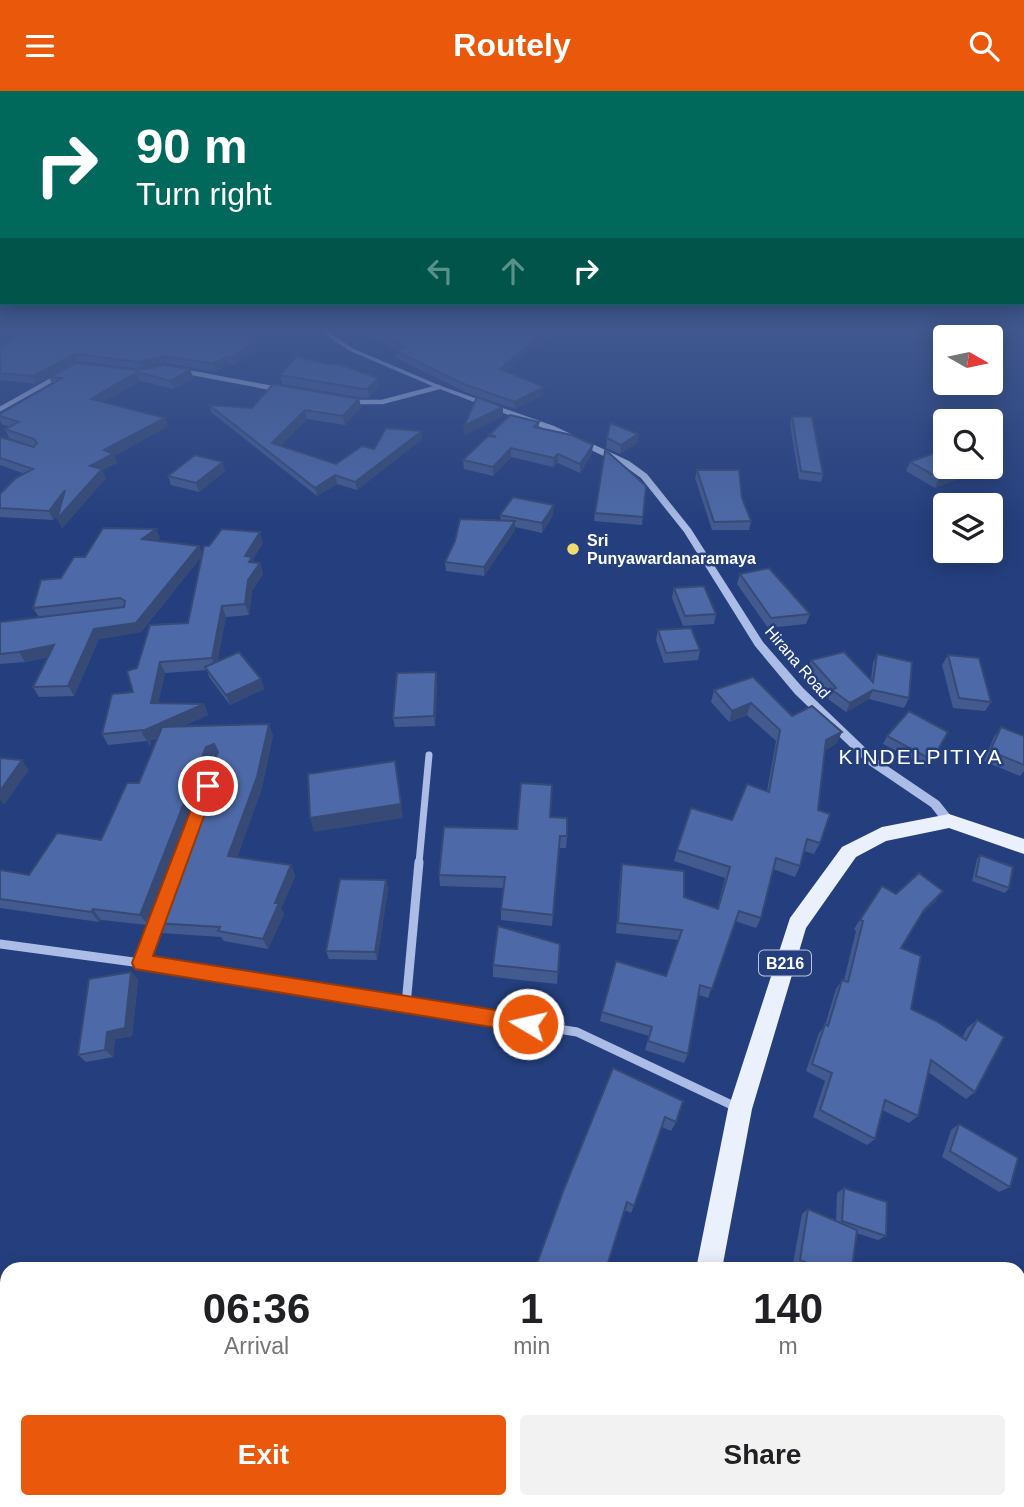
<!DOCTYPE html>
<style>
:root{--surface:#fff;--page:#f2f2f2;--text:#202124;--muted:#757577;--accent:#ea580c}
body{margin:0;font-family:Arial,sans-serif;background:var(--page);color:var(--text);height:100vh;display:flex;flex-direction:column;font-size:26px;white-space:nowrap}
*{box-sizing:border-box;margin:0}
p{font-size:23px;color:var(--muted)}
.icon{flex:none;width:38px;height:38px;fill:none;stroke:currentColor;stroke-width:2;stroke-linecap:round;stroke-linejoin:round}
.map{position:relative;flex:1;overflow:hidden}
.sheet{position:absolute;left:0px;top:1171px;width:1026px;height:247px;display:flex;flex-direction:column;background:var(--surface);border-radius:21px 21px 0 0;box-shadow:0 4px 18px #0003}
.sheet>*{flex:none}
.guide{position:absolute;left:0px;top:0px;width:1026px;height:214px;box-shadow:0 4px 18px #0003;background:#00695c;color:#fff;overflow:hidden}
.needle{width:46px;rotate:99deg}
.buttons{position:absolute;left:933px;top:234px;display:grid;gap:14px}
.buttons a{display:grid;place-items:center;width:70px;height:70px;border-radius:7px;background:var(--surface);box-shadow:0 4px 18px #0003;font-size:35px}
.pin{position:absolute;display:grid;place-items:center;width:60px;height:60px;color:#fff;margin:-30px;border:4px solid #fff;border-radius:50%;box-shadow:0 2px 7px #0007}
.me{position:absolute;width:77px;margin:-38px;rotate:279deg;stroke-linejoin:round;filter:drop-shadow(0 0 5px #0008)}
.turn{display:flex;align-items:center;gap:24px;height:147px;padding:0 21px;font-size:32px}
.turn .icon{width:91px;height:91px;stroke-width:2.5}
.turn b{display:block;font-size:49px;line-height:60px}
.lanes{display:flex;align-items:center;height:66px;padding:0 21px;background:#0003;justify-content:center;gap:35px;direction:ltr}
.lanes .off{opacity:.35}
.eta{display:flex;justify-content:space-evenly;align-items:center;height:119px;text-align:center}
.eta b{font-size:42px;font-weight:700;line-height:49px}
.primary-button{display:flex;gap:14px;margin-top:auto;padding:14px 21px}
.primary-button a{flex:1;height:80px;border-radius:7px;background:var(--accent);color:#fff;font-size:28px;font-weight:700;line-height:80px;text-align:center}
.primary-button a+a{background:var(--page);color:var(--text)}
header{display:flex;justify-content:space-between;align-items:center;height:91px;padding:0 21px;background:var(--accent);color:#fff;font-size:32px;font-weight:700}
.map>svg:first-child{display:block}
</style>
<header><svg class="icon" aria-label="menu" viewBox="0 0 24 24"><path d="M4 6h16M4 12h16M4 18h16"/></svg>Routely<svg class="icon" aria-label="search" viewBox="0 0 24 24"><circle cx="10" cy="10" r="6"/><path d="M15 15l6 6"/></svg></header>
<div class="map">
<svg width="1024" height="1416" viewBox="0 0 1024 1416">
<rect width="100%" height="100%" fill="#253f7e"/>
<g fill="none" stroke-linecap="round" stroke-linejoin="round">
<g stroke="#abbde6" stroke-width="4.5">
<polyline points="182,280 277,298"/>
<polyline points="351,311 382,311 439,296"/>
<polyline points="0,318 57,286"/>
</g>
<polyline stroke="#abbde6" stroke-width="7" points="419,772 429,664"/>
<g stroke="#abbde6" stroke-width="9">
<polyline points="0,853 141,872 577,941 736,1016"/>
<polyline points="141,872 159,825"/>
<polyline points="406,914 419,771"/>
</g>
<polygon fill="#abbde6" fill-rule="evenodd" points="317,238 324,238 354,258 441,295 554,335 629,370 647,383 691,438 763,551 803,597 877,668 939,710 955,730 953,734 945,734 931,716 869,674 795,603 755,555 684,441 641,387 623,374 548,339 437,297 350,260"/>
<g fill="#ebf0fd" fill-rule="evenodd">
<polygon points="949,723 1024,748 1024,763 949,737 886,750 856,766 806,837 752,1018 722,1178 696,1178 728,1018 790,827 842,756 882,736"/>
<polygon points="649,1410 679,1410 678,1416 648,1416"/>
</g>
</g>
<g fill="#425a90">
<polygon points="352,238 459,238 467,242 548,238 548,245 506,281 543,304 515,318 465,301 396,267 395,260 397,259"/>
<polygon points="0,256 257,256 252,258 253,260 235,274 229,273 216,281 167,272 142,278 78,270 36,293 0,289"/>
<polygon points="190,278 193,287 174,298 140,290 103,311 168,335 114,365 117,372 102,379 106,387 62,437 59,422 53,429 0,426 0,403 25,383 0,374 0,346 35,356 9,347 5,338 10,336 2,333 0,329 0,323 52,293 49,286 138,279"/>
<polygon points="280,284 379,296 369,307 364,307 282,293"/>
<polygon points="359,308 361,316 345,334 307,328 280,355 336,373 374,358 422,348 357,399 337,393 317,405 212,322 209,314 252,317"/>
<polygon points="792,325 823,383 821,391 799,388 790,333"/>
<polygon points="539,331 539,337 592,362 580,382 558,372 553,376 511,366 493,385 464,378 463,369 490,345 490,343"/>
<polygon points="638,343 637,352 620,363 606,357 607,347"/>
<polygon points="910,371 968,384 935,397 906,380"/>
<polygon points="697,379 742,407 751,430 749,439 712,439 695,387"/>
<polygon points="225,380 199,401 171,394 168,385"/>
<polygon points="646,395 642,434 594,430 595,422"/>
<polygon points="500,424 553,424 542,442 515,436 515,439 484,485 446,480 445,471 501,430"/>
<polygon points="160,447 156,450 199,455 202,464 209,455 263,452 253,468 254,472 260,472 263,483 252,500 249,524 226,526 217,571 261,588 264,598 230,614 209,586 207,579 165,582 158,612 204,613 208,624 183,635 273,644 262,697 237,766 291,774 295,785 281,818 284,823 268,858 224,850 221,846 161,842 154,832 216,665 211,668 148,834 101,829 99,831 0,817 0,779 29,784 101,749 139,692 158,647 151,649 150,656 147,650 108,654 102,643 133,601 137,577 188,532 201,466 141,541 99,548 74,605 39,606 33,596 48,566 25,571 0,573 0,531 39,526 33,517 61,487 85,466"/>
<polygon points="740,483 810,523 806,533 768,537 737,493"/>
<polygon points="674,497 716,523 714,533 683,535 672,507"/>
<polygon points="658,539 700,559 698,569 664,572 656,549"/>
<polygon points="877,563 909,607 904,617 869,608 846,621 828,608 830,603 808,578 811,569 871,588 873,572"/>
<polygon points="948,564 991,611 985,620 953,617 942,574"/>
<polygon points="436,581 437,590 435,635 395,636 393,627"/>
<polygon points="714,599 792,625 837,652 825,659 818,719 820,752 814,763 804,760 800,775 795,786 773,778 761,827 756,837 735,830 708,907 699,904 688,963 684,972 645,959 649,945 600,930 602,921 666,885 678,849 616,842 620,784 622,773 684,806 717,818 725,787 674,770 677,759 732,729 767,700 776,650 747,624 729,631 711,611"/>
<polygon points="1001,636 1024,645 1024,680 1020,685 984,670 994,646"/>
<polygon points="948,641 927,676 883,653 887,645"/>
<polygon points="550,726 567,745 566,757 559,757 552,835 501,829 501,818 504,797 440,795 439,784 517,738"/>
<polygon points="980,764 1009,797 1005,802 972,790 977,768"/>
<polygon points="386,789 388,798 377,869 329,868 326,860"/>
<polygon points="882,795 896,803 936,810 920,824 901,857 911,918 962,947 967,937 977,929 975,1001 966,1008 928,981 918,1025 909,1032 882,1019 875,1048 867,1054 813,1026 825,990 806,980 819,942 825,934 836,898 842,889 844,889 856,840 854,838"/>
<polygon points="560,853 557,893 493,886 493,874"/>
<polygon points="131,881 138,889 132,945 115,948 113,966 86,971 78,964"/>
<polygon points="613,977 676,1031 671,1040 662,1036 634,1115 631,1122 625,1119"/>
<polygon points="959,1033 1010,1096 999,1101 942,1066 951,1039"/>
<polygon points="844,1097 886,1145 878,1149 856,1142 852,1178 806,1178 793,1172 802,1123 808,1118 836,1130 837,1102"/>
<polygon points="773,1410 1008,1410 1008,1416 772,1416"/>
</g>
<g fill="#364a75">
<polygon points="548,238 548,245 500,286 500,278"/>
<polygon points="255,248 257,256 252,258 253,260 235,274 233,267 248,252"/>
<polygon points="75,263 78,270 36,293 33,285"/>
<polygon points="164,265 167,272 142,278 139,271"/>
<polygon points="227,266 229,273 216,281 214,273"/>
<polygon points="190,278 193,287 174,298 171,290"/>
<polygon points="137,281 140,290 94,316 91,308"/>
<polygon points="378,287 379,296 369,307 368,298"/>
<polygon points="544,296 543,304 515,318 515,311"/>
<polygon points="359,308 361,316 345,334 343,325"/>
<polygon points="503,316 503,325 464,345 464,335"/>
<polygon points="305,319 307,328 274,361 272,352"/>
<polygon points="165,327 168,335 114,365 117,372 102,379 106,387 62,437 57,428 90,375 104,359"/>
<polygon points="422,340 422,348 357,399 355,391"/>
<polygon points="638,343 637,352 620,363 621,354"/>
<polygon points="593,354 592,362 580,382 580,373"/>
<polygon points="511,357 511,366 493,385 493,376"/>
<polygon points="558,363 558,372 553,376 554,367"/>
<polygon points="223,371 225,380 199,401 196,392"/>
<polygon points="969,376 972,376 968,384 935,397 939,387"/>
<polygon points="335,384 337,393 317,405 315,397"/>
<polygon points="65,399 69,408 53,429 49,420"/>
<polygon points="554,414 553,424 542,442 542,432"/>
<polygon points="515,430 515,439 484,485 484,476"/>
<polygon points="156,438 160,447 146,458 142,448"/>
<polygon points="260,441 263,452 253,468 256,477 249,473 245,465"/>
<polygon points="199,455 202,465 141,541 99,548 74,605 68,595 94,538 136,532"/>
<polygon points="260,472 263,483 252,500 249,524 245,513 248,489"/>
<polygon points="222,515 226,526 216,578 212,567"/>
<polygon points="54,554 60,563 25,571 19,561"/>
<polygon points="160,571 165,582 156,623 151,612"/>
<polygon points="436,581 437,590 435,635 434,625"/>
<polygon points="261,588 264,598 230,614 226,604"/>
<polygon points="873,599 869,608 846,621 850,612"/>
<polygon points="751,612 747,624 729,631 732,620"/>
<polygon points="204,613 208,624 151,649 150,656 144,645 145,639"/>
<polygon points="269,633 273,644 262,697 234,776 228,765"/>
<polygon points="842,641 837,652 820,661 826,649"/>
<polygon points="214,653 219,664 211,668 148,834 140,824 206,656"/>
<polygon points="22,669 29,679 4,714 0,709 0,700"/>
<polygon points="395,670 403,727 314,741 310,727"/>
<polygon points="291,774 295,785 281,818 284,823 268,858 263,848 275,812"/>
<polygon points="386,789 388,798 377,869 375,861"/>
<polygon points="943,800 936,810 916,829 924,819"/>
<polygon points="93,818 101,829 99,831 91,821"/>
<polygon points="131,881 138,889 132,945 115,948 113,966 105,959 107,941"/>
</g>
<g fill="#4d69a7" stroke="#364a75" stroke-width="2">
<polygon points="31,238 227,238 255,248 248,252 251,252 233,267 227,266 214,273 164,265 139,271 75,263 33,285 0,282 0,256"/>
<polygon points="367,238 459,238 467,242 479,238 548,238 500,278 544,296 515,311 464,293 395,260 405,256"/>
<polygon points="297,265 325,273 339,273 378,287 368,298 363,298 280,284"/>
<polygon points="76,272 138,279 164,274 190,278 171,290 137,281 91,308 165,327 104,359 113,363 90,375 102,378 57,428 65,399 49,420 0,417 0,403 16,387 33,378 0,367 0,346 34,356 37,352 34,348 5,338 19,331 0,325 0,323 62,287 49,286"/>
<polygon points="273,293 359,308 343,325 305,319 272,352 336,373 362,355 374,358 386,337 422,340 355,391 335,384 315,397 209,314 252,317"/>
<polygon points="477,306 503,316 464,335"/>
<polygon points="510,324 539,331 534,336 572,344 593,354 580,373 558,363 554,367 511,357 493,376 463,369 488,345 496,346 490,343"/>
<polygon points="792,325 812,326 823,383 801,380"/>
<polygon points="610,332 638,343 621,354 607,347"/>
<polygon points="942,359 945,360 945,376 969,376 939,387 910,371"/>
<polygon points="605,360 609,362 646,395 643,426 595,422"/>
<polygon points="195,364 223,371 196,392 168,385"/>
<polygon points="697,379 739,379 742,407 751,430 714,431"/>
<polygon points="513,406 554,414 542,432 500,424"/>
<polygon points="460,428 515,430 484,476 445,471 455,450"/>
<polygon points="103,437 156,438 142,448 199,455 136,532 94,538 68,595 33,596 54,554 19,561 0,563 0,531 124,516 125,510 120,507 33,517 41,489 61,487 74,466 85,466"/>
<polygon points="222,438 260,441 245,465 252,466 249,471 260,472 248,489 245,513 222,515 212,567 160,571 151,612 204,613 145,639 144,645 143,639 102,643 112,603 133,601 127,580 137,577 150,534 188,532 204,455 209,455"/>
<polygon points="769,477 810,523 771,527 740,483"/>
<polygon points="704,495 716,523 685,525 674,497"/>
<polygon points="691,537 700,559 666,562 658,539"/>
<polygon points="239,561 261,588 226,604 205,576"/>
<polygon points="844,561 873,591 877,563 912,571 909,607 873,599 850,612 832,599 836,597 811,569"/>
<polygon points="948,564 979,567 991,611 959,607"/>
<polygon points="436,581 434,625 393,627 397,582"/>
<polygon points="753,586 792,625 812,615 842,641 826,649 818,719 830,723 820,752 807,748 800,775 776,767 761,827 739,820 712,898 700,894 688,963 648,950 652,936 602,921 616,870 666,885 682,839 618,832 622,773 684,780 684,806 718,818 730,776 677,759 691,717 732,729 747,693 769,701 780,639 751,612 732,620 714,599"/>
<polygon points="909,620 948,641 932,669 887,645"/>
<polygon points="269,633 257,686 228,765 291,774 275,812 279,812 263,848 218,840 220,836 154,832 218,661 214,653 206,656 140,824 93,818 91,821 0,808 0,779 29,784 57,742 101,749 127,692 139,692 162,636"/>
<polygon points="1001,636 1024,645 1024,674 990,660"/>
<polygon points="0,667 22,669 0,700"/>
<polygon points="395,670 401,713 310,727 308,683"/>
<polygon points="521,692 552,694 550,726 567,727 567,745 560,745 553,824 501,818 505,786 439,784 444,736 517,738"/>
<polygon points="980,764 1013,776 1009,797 976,785"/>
<polygon points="919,782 943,800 924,819 901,857 921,865 911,918 936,930 966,949 977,929 1004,946 975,1001 931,969 918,1025 885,1009 875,1048 820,1019 832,982 812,973 825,933 828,935 842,889 848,891 863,830 860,829 882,795 896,803"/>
<polygon points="340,788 386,789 375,861 326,860"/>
<polygon points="498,835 560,853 558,881 493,874"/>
<polygon points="131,881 125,937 107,941 105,959 78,964 89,888"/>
<polygon points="613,977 683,1010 676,1031 665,1026 634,1115 627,1111 606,1178 535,1178 564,1098"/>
<polygon points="959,1033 1018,1067 1010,1096 950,1060"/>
<polygon points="844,1097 887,1111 886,1145 842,1130"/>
<polygon points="808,1118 857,1139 852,1178 821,1178 800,1169"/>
<polygon points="1018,1347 1023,1350 1020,1386 1018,1385"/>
<rect x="786" y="1410" width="222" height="6"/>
</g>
<linearGradient id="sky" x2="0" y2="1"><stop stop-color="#142345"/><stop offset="0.55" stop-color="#40588f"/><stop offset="1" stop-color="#40588f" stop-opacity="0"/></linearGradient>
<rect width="1024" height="436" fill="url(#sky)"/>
<polygon fill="#ea580c" stroke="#983908" stroke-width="2" points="208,689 215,695 153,865 528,924 535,926 538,933 535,940 528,942 135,878 132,872 200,695"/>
<circle fill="#efdd6f" stroke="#253f7e" stroke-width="2.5" cx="573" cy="458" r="7"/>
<g text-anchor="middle" stroke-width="5" stroke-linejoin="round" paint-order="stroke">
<g font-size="16" font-weight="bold" fill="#fff" stroke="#253f7e" text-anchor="start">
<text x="587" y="455">Sri<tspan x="587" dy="18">Punyawardanaramaya</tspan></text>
</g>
<g font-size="16" fill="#fff" stroke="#253f7e">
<text transform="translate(798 571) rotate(49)" y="6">Hirana Road</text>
</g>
<rect fill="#253f7e" stroke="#bec5d8" stroke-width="2" x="759" y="859.5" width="52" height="25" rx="5"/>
<g font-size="16" font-weight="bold" fill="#fff">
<text x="785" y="878">B216</text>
</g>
<g font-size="21" letter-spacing="2" fill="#fff" stroke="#253f7e">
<text x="921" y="673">KINDELPITIYA</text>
</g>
</g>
</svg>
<div class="buttons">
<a><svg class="needle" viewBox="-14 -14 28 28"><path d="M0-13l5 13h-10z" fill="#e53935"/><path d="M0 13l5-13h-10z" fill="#757577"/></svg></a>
<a><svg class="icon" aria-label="search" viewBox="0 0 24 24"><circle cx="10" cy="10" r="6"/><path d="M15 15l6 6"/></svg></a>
<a><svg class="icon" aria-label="layers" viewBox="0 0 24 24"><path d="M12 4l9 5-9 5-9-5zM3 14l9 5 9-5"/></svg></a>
</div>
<div class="pin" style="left:208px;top:695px;background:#d93025"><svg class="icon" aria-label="arrive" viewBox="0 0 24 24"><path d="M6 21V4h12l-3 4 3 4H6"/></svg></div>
<svg class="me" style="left:528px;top:933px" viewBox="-20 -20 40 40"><circle r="17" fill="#ea580c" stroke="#fff" stroke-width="3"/><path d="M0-11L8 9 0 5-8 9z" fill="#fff"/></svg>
<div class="guide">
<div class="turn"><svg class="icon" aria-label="right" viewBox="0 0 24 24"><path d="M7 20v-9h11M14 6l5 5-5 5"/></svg><div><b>90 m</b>Turn right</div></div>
<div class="lanes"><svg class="icon off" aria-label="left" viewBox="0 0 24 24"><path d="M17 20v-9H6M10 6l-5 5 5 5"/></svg><svg class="icon off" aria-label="ahead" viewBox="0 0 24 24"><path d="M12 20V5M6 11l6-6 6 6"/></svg><svg class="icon" aria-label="right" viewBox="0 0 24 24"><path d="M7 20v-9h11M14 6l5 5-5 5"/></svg></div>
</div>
<section class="sheet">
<div class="eta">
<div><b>06:36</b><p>Arrival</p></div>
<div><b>1</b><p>min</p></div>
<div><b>140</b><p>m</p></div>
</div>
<div class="primary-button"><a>Exit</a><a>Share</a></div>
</section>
</div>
